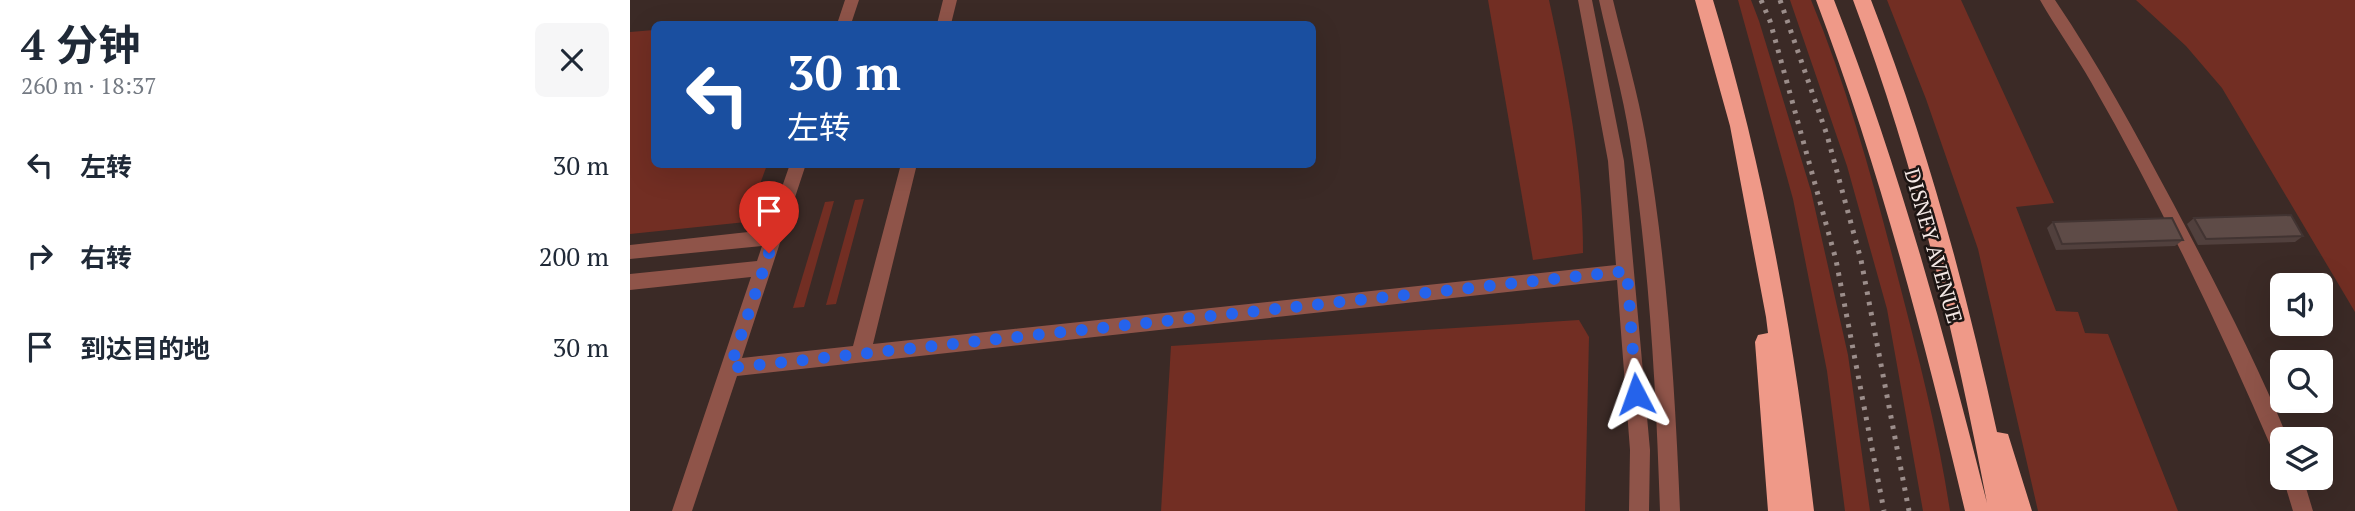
<!DOCTYPE html>
<html lang="zh">
<meta charset="utf-8">
<style>
:root{--surface:#fff;--page:#f6f6f7;--text:#1f2937;--muted:#747a83}
body{margin:0;font-family:"PT Serif","Noto Sans SC",serif;background:var(--page);color:var(--text);height:100vh;display:flex;flex-direction:column;font-size:26px;white-space:nowrap}
*{box-sizing:border-box;margin:0}
p{font-size:23px;color:var(--muted)}
.icon{flex:none;width:38px;height:38px;fill:none;stroke:currentColor;stroke-width:2;stroke-linecap:round;stroke-linejoin:round}
.map{position:relative;flex:1;overflow:hidden}
.side{display:flex;flex-direction:column;background:var(--surface);width:630px}
.side>*{flex:none}
.hud{position:absolute;left:21px;top:21px;width:665px;height:147px;border-radius:10px;box-shadow:0 7px 28px #0002;background:#1a4fa0;color:#fff;overflow:hidden}
.controls{position:absolute;left:1640px;top:273px;display:grid;gap:14px}
.controls a{display:grid;place-items:center;width:63px;height:63px;border-radius:10px;background:var(--surface);box-shadow:0 7px 28px #0002;font-size:35px}
.pin{position:absolute;display:grid;place-items:center;width:60px;height:60px;color:#fff;margin:-72px -30px;border-radius:50% 50% 50% 0;rotate:-45deg;box-shadow:0 0 7px #0007}
.pin .icon{rotate:45deg}
.me{position:absolute;width:77px;margin:-38px;rotate:356deg;stroke-linejoin:round;filter:drop-shadow(0 0 5px #0008)}
.turn{display:flex;align-items:center;gap:24px;height:147px;padding:0 21px;font-size:32px}
.turn .icon{width:91px;height:91px;stroke-width:2.5}
.turn b{display:block;font-size:49px;line-height:60px}
.round{display:grid;place-items:center;flex:none;width:74px;height:74px;border-radius:10px;background:var(--page)}
.summary{display:flex;align-items:center;justify-content:space-between;height:119px;padding:0 21px}
h1{font-size:42px;font-weight:700;line-height:52px}
ul{padding:0;list-style:none}
li{display:flex;align-items:center;gap:21px;height:91px;padding:0 21px}
li div{flex:1}
li b{display:block;font-size:26px}
li em{font-style:normal}
main{display:flex;flex:1;min-height:0}
.map>svg:first-child{display:block}
</style>
<main>
<section class="side">
<div class="summary"><div><h1>4 分钟</h1><p>260 m · 18:37</p></div><a class="round"><svg class="icon" aria-label="close" viewBox="0 0 24 24"><path d="M6 6l12 12M18 6L6 18"/></svg></a></div>
<ul>
<li><svg class="icon" aria-label="left" viewBox="0 0 24 24"><path d="M17 20v-9H6M10 6l-5 5 5 5"/></svg><div><b>左转</b></div><em>30 m</em></li>
<li><svg class="icon" aria-label="right" viewBox="0 0 24 24"><path d="M7 20v-9h11M14 6l5 5-5 5"/></svg><div><b>右转</b></div><em>200 m</em></li>
<li><svg class="icon" aria-label="arrive" viewBox="0 0 24 24"><path d="M6 21V4h12l-3 4 3 4H6"/></svg><div><b>到达目的地</b></div><em>30 m</em></li>
</ul>
</section>
<div class="map">
<svg width="1725" height="511" viewBox="0 0 1725 511">
<rect width="100%" height="100%" fill="#3b2a26"/>
<g fill="#722e23">
<path d="M858,0H919C937,82 953,169 953,253L903,260Z"/>
<polygon points="1108,0 1121,0 1129,21 1181,191 1218,355 1240,511 1215,511 1197,371 1163,199"/>
<path d="M1160,0H1181C1218,89 1244,184 1268,278C1288,355 1308,432 1320,511H1293L1257,309L1217,166Z"/>
<polygon points="1257,0 1331,0 1424,203 1386,207 1426,311 1448,312 1455,333 1478,334 1548,511 1408,511 1348,249 1296,99"/>
<polygon points="1506,0 1725,0 1725,312 1592,88 1556,46"/>
<polygon points="24,30 24,164 137,165 116,222 0,234 0,32"/>
<polygon points="234,199 206,304 196,305 225,200"/>
<polygon points="204,201 174,307 163,308 195,202"/>
<polygon points="949,320 959,337 955,511 531,511 541,346"/>
</g>
<g fill="none" stroke-linecap="round" stroke-linejoin="round">
<g fill="#8f5449" fill-rule="evenodd">
<polygon points="215,0 229,0 221,24 207,24"/>
<polygon points="313,0 327,0 321,24 307,24"/>
<polygon points="948,0 962,0 994,161 1020,450 1019,511 999,511 1000,450 987,280 107,376 62,511 42,511 121,277 0,290 0,274 127,261 132,246 0,259 0,245 137,230 160,164 176,164 112,358 223,346 271,164 287,164 243,344 986,265 978,161"/>
<path d="M969,0H983C994,46 1008,93 1016,140C1037,262 1045,387 1050,511H1030C1026,387 1019,262 1000,140C993,93 979,46 969,0Z"/>
<path d="M1410,0H1425C1469,65 1506,134 1543,203C1584,281 1625,358 1658,439H1652V458L1645,456C1590,328 1530,202 1461,82C1445,54 1426,28 1410,0Z"/>
<polygon points="1653,478 1673,478 1683,511 1663,511"/>
</g>
<g fill="#ef9988" fill-rule="evenodd">
<path d="M1065,0H1083C1134,167 1164,337 1184,511H1138L1125,342L1128,335L1138,333L1136,317L1100,126Z"/>
<path d="M1186,0H1204C1268,164 1314,332 1357,503C1324,332 1285,164 1223,0H1241C1296,141 1335,285 1367,432L1378,434L1402,511H1335C1294,338 1249,167 1186,0Z"/>
</g>
<g stroke="#9c8e8b" stroke-width="5" stroke-dasharray="3.5 7" stroke-linecap="butt">
<polyline points="1131,0 1140,21 1206,260 1254,511"/>
<polyline points="1150,0 1197,135 1231,260 1279,511"/>
</g>
</g>
<g fill="#51403d">
<polygon points="1564,218 1673,236 1665,242 1568,245 1557,224"/>
<polygon points="1423,222 1553,240 1545,246 1426,250 1417,228"/>
</g>
<g fill="#5e4b47" stroke="#423432" stroke-width="2">
<polygon points="1661,215 1673,236 1576,239 1564,218"/>
<polygon points="1542,218 1553,240 1432,244 1423,222"/>
</g>
<g fill="none" stroke-linecap="round" stroke-linejoin="round">
<polyline stroke="#2563eb" stroke-width="12" stroke-dasharray="0 21.6" points="139,253 100,368 997,271 1006,394"/>
</g>
<g text-anchor="middle" stroke-width="5" stroke-linejoin="round" paint-order="stroke">
<g font-size="21" fill="#f4e9e6" stroke="#1d1513">
<text transform="translate(1303 246) rotate(74)" y="7">DISNEY AVENUE</text>
</g>
</g>
</svg>
<div class="controls">
<a><svg class="icon" aria-label="sound" viewBox="0 0 24 24"><path d="M4 9h4l5-4v14l-5-4H4zM17 9q2 3 0 6"/></svg></a>
<a><svg class="icon" aria-label="search" viewBox="0 0 24 24"><circle cx="10" cy="10" r="6"/><path d="M15 15l6 6"/></svg></a>
<a><svg class="icon" aria-label="layers" viewBox="0 0 24 24"><path d="M12 4l9 5-9 5-9-5zM3 14l9 5 9-5"/></svg></a>
</div>
<div class="pin" style="left:139px;top:253px;background:#d93025"><svg class="icon" aria-label="arrive" viewBox="0 0 24 24"><path d="M6 21V4h12l-3 4 3 4H6"/></svg></div>
<svg class="me" style="left:1006px;top:394px" viewBox="-20 -20 40 40"><path d="M0-17L14 15 0 8-14 15z" fill="#2563eb" stroke="#fff" stroke-width="4"/></svg>
<div class="hud">
<div class="turn"><svg class="icon" aria-label="left" viewBox="0 0 24 24"><path d="M17 20v-9H6M10 6l-5 5 5 5"/></svg><div><b>30 m</b>左转</div></div>
</div>
</div>
</main>
